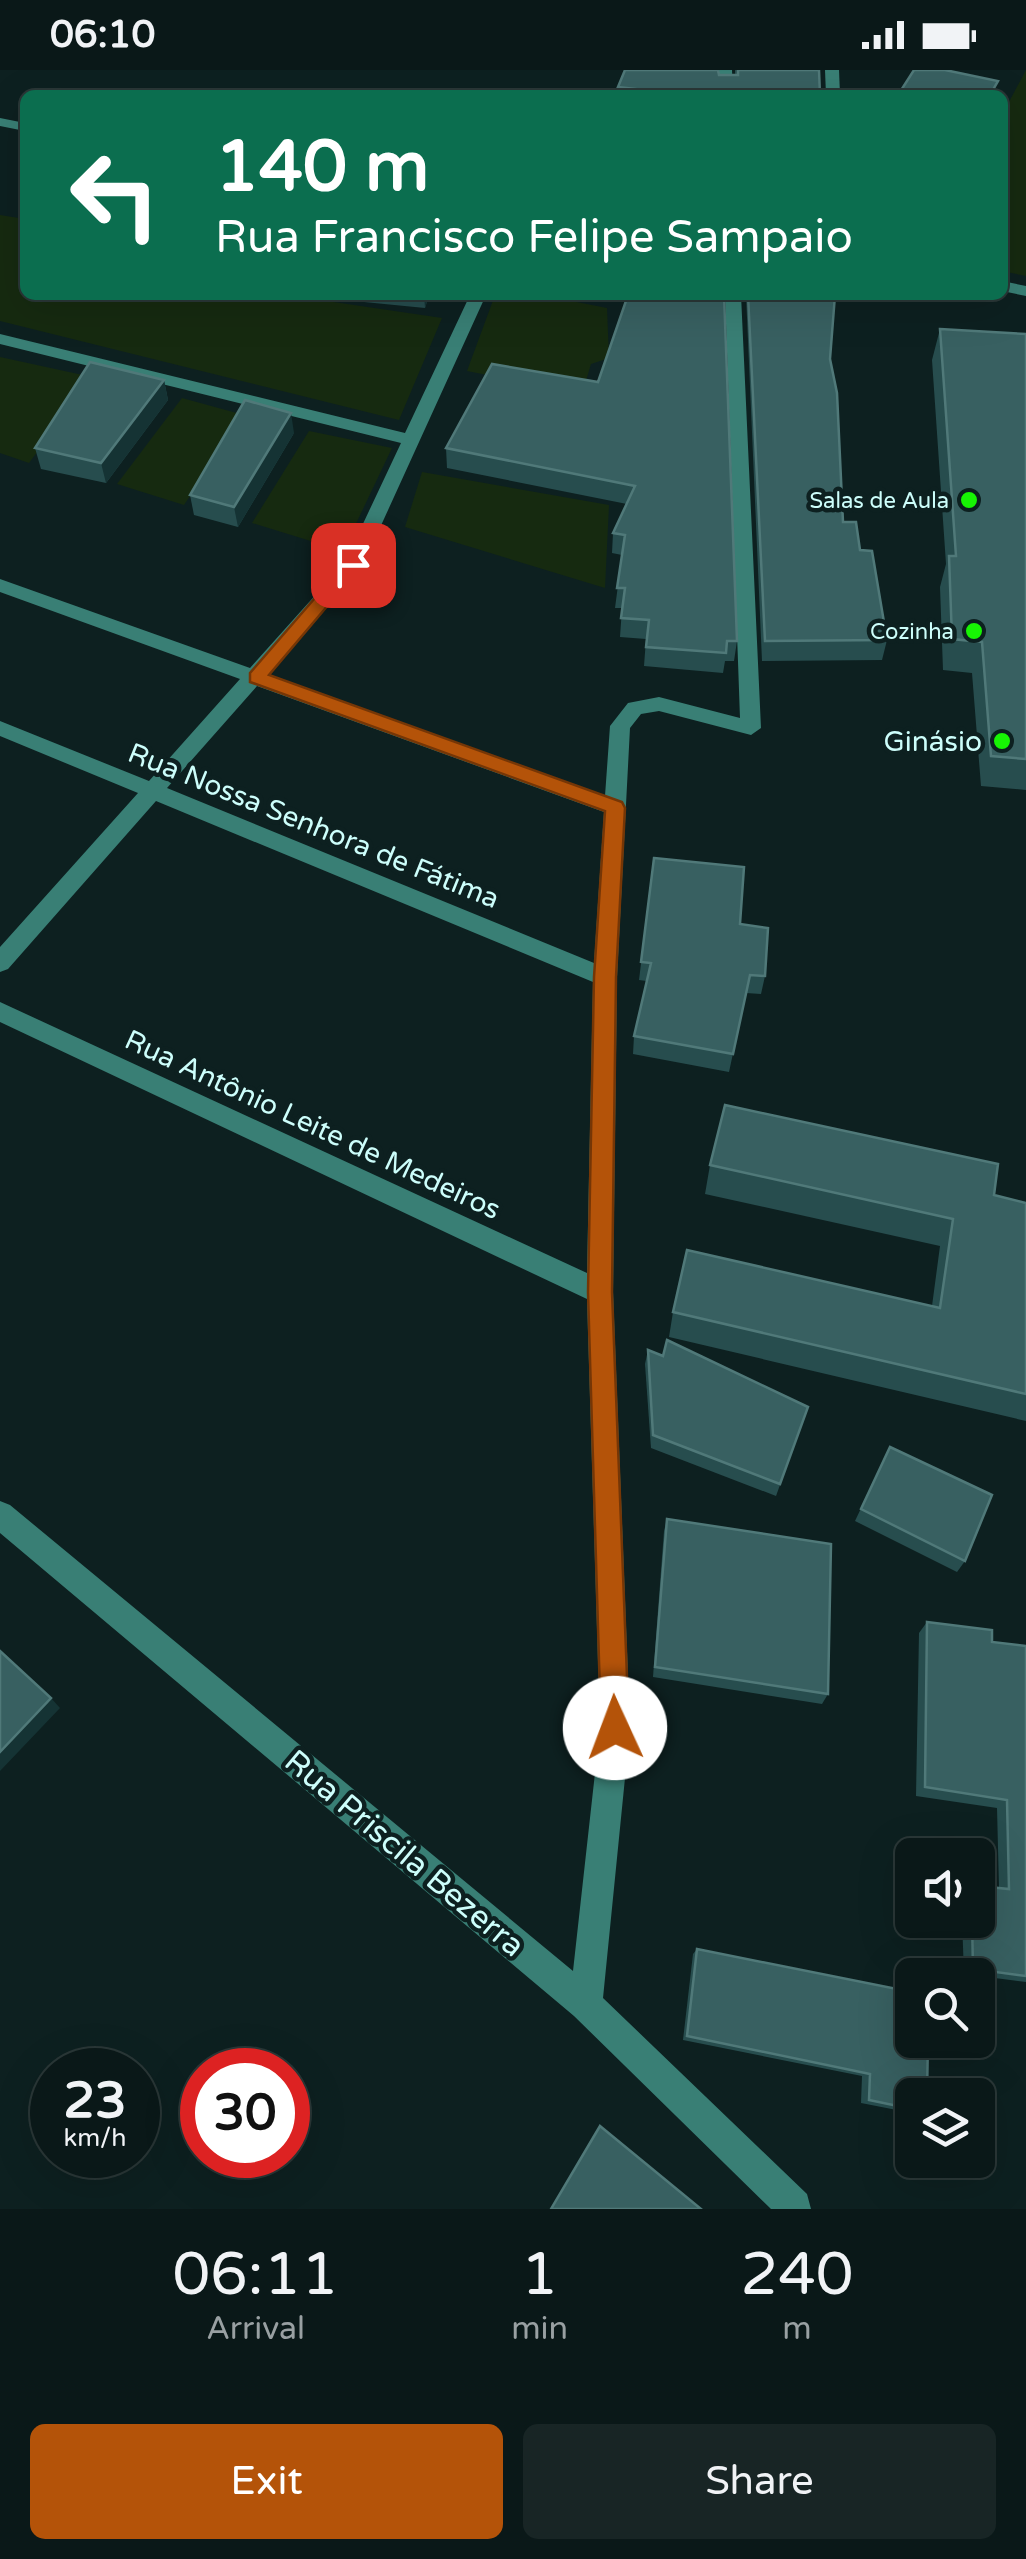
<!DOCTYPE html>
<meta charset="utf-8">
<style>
:root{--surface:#0a1818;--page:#182525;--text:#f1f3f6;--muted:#99a0a2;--line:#2a3737;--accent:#b45309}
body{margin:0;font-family:"Varela Round",sans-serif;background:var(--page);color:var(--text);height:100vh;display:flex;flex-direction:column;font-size:38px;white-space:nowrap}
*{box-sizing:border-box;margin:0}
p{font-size:32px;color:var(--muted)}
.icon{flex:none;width:55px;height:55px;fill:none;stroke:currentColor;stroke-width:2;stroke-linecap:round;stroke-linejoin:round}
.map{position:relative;height:2139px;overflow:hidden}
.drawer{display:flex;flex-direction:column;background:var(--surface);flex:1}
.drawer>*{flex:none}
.top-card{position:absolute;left:20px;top:20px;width:988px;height:210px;border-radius:15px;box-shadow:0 10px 40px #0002,0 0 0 2px var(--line);background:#0b6e4f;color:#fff;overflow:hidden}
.fabs{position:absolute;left:895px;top:1768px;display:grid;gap:20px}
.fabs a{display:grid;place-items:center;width:100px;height:100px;border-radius:15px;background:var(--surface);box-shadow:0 10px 40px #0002,0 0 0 2px var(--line);font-size:50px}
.speed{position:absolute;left:30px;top:1978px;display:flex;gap:20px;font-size:50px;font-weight:700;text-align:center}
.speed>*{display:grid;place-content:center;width:130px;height:130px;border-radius:50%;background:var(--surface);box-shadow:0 10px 40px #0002,0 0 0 2px var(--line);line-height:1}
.speed small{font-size:25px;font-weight:400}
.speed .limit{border:15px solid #d22;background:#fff;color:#111}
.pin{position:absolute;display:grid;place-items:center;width:85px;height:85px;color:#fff;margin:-42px;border-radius:20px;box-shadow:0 5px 15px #0006}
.me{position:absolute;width:110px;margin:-55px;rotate:358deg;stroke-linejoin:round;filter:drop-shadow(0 0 8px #0008)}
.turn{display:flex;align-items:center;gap:35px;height:210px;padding:0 30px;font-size:45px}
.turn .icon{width:130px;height:130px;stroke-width:2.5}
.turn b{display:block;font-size:70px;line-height:85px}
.eta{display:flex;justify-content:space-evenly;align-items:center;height:170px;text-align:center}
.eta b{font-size:60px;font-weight:600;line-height:70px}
.action{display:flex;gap:20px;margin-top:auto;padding:20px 30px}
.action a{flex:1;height:115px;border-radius:15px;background:var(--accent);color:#fff;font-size:40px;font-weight:600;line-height:115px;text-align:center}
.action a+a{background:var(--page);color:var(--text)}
.status{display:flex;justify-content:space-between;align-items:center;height:70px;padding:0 50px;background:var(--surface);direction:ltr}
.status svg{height:28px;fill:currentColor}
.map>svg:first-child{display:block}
</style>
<div class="status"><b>06:10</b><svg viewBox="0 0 49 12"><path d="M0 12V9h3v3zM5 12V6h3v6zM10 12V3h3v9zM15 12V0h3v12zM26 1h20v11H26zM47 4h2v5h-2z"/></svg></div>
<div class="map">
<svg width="1026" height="2139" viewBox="0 0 1026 2139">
<rect width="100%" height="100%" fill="#0d2020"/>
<g fill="#162a10">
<polygon points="1026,0 1026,206 1002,201 1003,43"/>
<polygon points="0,145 25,149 25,225 252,225 277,230 293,226 442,248 399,350 0,251"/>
<polygon points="495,225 541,225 607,238 609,288 591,294 582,324 467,301"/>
<polygon points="0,287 92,307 29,393 0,383"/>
<polygon points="182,328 244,345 184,435 117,414"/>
<polygon points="309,361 392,378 343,481 252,453"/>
<polygon points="422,402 609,435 605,518 405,457"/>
</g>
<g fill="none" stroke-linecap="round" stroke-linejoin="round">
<g fill="#397f75" fill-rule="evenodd">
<polygon points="718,0 732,0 733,25 719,25"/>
<polygon points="825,0 839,0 840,25 826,25"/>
<polygon points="0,48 25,53 25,61 0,56"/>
<polygon points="1002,211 1026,216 1026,226 1002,221"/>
<path d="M470,225H486L363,495L268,604L605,726L610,656L628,633L659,627L740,648L725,225H741L761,658L751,665L659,641L641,644L630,658L617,907L613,1222L630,1658L603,1928L807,2124L811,2139H771L574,1946L0,1463V1431L10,1435L573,1901L600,1658L587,1229L0,952V932L587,1203L593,912L156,731L8,899L0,902V877L138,723L0,666V651L149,711L240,609L0,522V509L250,598L345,492L401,373L0,274V264L405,363ZM257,616L604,742L594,893L167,718Z"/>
</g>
</g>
<g fill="#274d4e">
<polygon points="735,0 819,0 820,25 618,25 618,17 719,5 735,5"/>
<polygon points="364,225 429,225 425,238 364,232"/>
<polygon points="746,225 835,225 830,289 843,452 860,480 887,570 882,590 762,591"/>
<polygon points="940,259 1026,264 1026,720 981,716 972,603 943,600 940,517 946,494 932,290"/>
<polygon points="164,310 168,330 106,413 41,399 35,378"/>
<polygon points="598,312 737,571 734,591 725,591 723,603 644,596 646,569 620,567 622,538 615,538 622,485 612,483 613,463 627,434 447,398 446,378"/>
<polygon points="294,363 238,457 194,445 190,425"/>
<polygon points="654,788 740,854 765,906 761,924 746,923 729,1002 633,984 634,966 647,911 639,910"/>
<polygon points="710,1095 994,1125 1026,1133 1026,1351 669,1267 673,1242 932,1236 940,1176 705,1124"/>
<polygon points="648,1280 808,1337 776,1426 651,1378 645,1294"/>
<polygon points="890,1377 965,1491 957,1502 855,1451"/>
<polygon points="667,1449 828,1624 822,1634 653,1607 664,1461"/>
<polygon points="927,1552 992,1572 1026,1576 1026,1912 964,1904 962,1850 978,1850 999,1818 997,1738 916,1726 919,1563"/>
<polygon points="697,1879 912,2025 912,2043 861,2033 862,2006 683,1970 693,1884"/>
</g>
<g fill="#153334">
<polygon points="424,225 429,225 425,238"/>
<polygon points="164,310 168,330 106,413 101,393"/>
<polygon points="291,343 294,363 238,457 234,437"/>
<polygon points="51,1628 60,1638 0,1701 0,1682"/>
</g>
<g fill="#386061" stroke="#507979" stroke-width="2.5">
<polygon points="625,0 718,0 719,5 738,5 738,0 819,0 820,25 644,25 645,20 618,17"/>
<polygon points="914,0 945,0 998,11 990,25 898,25"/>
<polygon points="628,225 724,225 737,571 727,571 726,583 646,577 649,550 621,548 625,518 617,518 625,465 613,463 635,416 446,378 492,294 598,312"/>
<polygon points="748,225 835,225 830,289 837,323 843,452 856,452 860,480 872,481 887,570 765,571"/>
<polygon points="940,259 1026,264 1026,689 991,686 982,572 952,569 949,486 956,486"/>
<polygon points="90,292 164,310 101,393 35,378"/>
<polygon points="245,330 291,343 234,437 190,425"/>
<polygon points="654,788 744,797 740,854 768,858 765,906 750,905 733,984 634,966 651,893 641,892"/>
<polygon points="725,1035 998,1094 994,1125 1026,1133 1026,1324 673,1242 687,1180 940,1238 953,1149 710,1095"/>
<polygon points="667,1270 808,1337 780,1414 653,1365 648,1280 663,1286"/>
<polygon points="890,1377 992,1425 965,1491 861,1439"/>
<polygon points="667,1449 831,1474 828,1624 655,1597"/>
<polygon points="927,1552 992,1560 992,1572 1026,1576 1026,1906 973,1899 972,1850 978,1850 978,1816 1009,1819 1007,1730 925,1717"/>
<polygon points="0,1581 51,1628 0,1682"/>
<polygon points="697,1879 912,1922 912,1970 928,1970 927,2025 912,2025 912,2039 869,2030 870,2004 687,1966"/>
<polygon points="600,2056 701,2139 551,2139"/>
</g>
<polygon fill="#b45309" stroke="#753606" stroke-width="2.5" points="347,491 362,495 269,605 622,732 625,738 616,907 612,1222 629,1658 625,1668 615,1672 605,1668 601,1658 588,1222 594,907 605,741 250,612 250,603"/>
<g fill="#17f404" stroke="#0d2020" stroke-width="4">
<circle cx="969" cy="430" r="10"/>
<circle cx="974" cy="561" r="10"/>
<circle cx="1002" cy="671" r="10"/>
</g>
<g text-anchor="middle" stroke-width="9" stroke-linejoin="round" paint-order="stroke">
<g font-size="22" fill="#cdfefb" stroke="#0d2020" text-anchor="end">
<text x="949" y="438">Salas de Aula</text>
<text x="954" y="569">Cozinha</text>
</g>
<g font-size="28" fill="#cdfefb" stroke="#0d2020" text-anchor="end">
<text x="982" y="681">Ginásio</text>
</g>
<g font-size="28" fill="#cdfefb" stroke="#0d2020">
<text transform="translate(314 755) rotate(22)" y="10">Rua Nossa Senhora de Fátima</text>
<text transform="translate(313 1054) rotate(25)" y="10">Rua Antônio Leite de Medeiros</text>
</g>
<g font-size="32" fill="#cdfefb" stroke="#0d2020">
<text transform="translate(405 1783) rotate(40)" y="11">Rua Priscila Bezerra</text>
</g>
</g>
</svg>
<div class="fabs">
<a><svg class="icon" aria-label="sound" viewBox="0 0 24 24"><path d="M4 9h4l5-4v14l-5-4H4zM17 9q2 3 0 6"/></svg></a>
<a><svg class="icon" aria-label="search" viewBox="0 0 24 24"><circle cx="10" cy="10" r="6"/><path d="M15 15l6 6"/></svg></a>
<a><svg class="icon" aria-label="layers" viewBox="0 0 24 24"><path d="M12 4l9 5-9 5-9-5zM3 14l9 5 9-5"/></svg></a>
</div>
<div class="speed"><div>23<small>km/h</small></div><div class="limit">30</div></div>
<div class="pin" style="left:353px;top:495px;background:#d93025"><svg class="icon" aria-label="arrive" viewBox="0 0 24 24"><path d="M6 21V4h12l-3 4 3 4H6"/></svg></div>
<svg class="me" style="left:615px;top:1658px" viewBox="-20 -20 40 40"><circle r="19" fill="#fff"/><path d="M0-13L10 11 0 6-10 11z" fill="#b45309"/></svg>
<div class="top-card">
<div class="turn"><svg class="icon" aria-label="left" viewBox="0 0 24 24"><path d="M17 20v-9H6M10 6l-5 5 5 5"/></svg><div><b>140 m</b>Rua Francisco Felipe Sampaio</div></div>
</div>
</div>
<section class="drawer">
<div class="eta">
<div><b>06:11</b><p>Arrival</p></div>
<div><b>1</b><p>min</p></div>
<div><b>240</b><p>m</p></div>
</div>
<div class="action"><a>Exit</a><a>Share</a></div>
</section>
